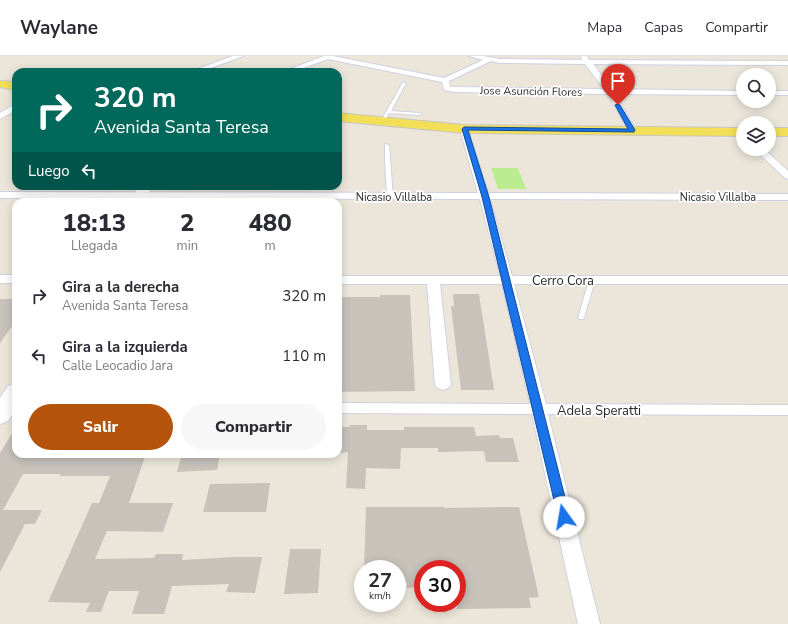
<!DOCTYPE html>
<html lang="es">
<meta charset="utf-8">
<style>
:root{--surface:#fff;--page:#f7f7f7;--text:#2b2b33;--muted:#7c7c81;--line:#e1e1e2;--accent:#b45309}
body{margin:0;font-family:"Nunito Sans",sans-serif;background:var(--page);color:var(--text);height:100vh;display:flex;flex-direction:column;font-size:15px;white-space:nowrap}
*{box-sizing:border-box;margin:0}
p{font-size:13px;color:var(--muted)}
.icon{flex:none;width:22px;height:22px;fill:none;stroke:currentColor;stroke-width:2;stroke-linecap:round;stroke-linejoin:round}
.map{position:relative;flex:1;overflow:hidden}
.sheet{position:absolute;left:12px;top:142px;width:330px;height:260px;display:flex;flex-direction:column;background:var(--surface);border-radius:12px;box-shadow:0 2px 10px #0003}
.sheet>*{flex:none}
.top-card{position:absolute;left:12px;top:12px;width:330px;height:122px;border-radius:12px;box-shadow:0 2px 10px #0003;background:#00695c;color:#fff;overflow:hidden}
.controls{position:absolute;left:736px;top:12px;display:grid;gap:8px}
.controls a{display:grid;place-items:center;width:40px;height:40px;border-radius:50%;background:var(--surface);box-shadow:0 2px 10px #0003;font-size:20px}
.speed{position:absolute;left:354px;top:504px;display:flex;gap:8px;font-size:20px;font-weight:700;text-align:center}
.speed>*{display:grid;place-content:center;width:52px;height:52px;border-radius:50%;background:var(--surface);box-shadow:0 2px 10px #0003;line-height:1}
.speed small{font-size:10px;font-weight:400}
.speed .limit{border:6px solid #d22;background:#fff;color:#111}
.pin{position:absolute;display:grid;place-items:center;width:34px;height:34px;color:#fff;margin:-41px -17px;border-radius:50% 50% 50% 0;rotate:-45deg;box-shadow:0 0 4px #0007}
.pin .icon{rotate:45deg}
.me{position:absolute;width:44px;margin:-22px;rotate:347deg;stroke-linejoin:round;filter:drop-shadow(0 0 3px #0008)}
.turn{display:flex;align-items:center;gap:14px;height:84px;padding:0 16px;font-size:18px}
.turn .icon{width:52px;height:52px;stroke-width:2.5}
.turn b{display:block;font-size:28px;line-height:34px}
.then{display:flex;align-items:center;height:38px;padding:0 16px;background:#0003;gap:8px;font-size:15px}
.eta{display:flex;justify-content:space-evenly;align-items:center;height:68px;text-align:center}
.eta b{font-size:24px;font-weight:800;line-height:28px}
.action{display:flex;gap:8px;margin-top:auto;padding:8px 16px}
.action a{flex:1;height:46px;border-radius:24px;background:var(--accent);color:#fff;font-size:16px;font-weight:800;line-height:46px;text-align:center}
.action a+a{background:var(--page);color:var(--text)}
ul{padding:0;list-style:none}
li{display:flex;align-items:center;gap:12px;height:60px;padding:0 16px}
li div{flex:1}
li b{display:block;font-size:15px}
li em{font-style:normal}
header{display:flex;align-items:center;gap:24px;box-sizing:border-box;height:56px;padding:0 20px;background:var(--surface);border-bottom:1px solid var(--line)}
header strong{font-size:19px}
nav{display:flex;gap:22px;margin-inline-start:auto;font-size:14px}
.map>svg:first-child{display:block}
</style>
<header>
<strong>Waylane</strong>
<nav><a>Mapa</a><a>Capas</a><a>Compartir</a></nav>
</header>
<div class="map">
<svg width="788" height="568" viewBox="0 0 788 568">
<rect width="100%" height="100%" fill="#ece6da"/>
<polygon fill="#bbec90" points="491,112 518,112 526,133 498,133"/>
<g fill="#c7c2ba">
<polygon points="453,238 479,238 494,334 461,334 451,250 454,250"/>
<polygon points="380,239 410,239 415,335 338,336 338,241 380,241"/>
<polygon points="0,243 16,243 16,270 12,270 0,287"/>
<polygon points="350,369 367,369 367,374 404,374 404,371 474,371 476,380 499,379 500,382 513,382 519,406 486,406 484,395 438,396 438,392 401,392 400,413 366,412 365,433 346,432 348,396 338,397 338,371 349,371"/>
<polygon points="16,371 16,398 146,398 129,447 173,447 163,476 107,475 95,503 154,502 156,498 183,498 182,504 235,501 262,501 255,537 226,536 229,528 172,530 164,558 132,558 139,535 109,535 101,556 86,556 90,547 48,546 92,447 99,447 110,420 60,420 61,418 23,418 3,454 42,454 35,468 25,468 0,516 0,397"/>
<polygon points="182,398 220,398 217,414 177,416"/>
<polygon points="270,427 266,456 203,456 210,428"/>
<polygon points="366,451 444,451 444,452 519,451 539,541 529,542 531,552 457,553 457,513 423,513 423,531 407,532 407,527 397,527 397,513 364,513"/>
<polygon points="290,493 321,493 318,537 284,538"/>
</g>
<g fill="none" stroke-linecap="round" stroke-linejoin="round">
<defs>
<g id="lane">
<polygon points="403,26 406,27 391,55 420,57 422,58 420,59 389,57 384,66 382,66 381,65"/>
<polygon points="385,88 389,89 393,141 390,143 387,141 385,103"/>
<polygon points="592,222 595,224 584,262 583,263 579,263 578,262 589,224"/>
</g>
<g id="street">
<polygon points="233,0 243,0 200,16 189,16"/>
<path d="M324,0H333L444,22L483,4L469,0H483L500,3L582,4L581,0H587L589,4L788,5V9L593,8L612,33L743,35V39L615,38L636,74L632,77L628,74L608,38L454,36L444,34L442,26L328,3L293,16H282ZM491,5L500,7L585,8L604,33L450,31L449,25Z"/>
<rect x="769" y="35" width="19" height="4"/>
<polygon points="13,49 16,49 16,54 0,63 0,57"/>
<polygon points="464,70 468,73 488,137 788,138 788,144 490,143 512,220 788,220 788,228 514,228 546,348 788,349 788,359 548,358 600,568 578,568 532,358 338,357 338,347 530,348 502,228 440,228 451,329 448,332 443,334 438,332 435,329 427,228 338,228 338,220 500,220 480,143 0,142 0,136 478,137 460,73"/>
<polygon points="754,93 764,93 788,115 788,123 785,122"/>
<rect x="0" y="219" width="16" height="8"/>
</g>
<g id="secondary">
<polygon points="139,130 153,130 143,146 129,146"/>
<polygon points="16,328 16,353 8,365 0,368 0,342 8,330"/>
</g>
<g id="primary">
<polygon points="0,25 16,26 16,34 0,31"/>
<polygon points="338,57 464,69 743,72 743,80 464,77 338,65"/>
<rect x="769" y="72" width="19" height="8"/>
</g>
</defs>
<use href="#lane" stroke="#cfd1e2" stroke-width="2"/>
<use href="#street" stroke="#cfd1e2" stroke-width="2"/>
<use href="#secondary" stroke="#cfd1e2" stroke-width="2"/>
<use href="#primary" stroke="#c7c7c7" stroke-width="2"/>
<use href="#lane" fill="#fff" fill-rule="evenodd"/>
<use href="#street" fill="#fff" fill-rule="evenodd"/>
<use href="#secondary" fill="#fff" fill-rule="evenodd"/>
<use href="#primary" fill="#f3df57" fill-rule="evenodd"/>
</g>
<polygon fill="#1a73e8" stroke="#114b97" points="618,48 620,49 635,74 634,76 468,74 489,141 570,461 568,464 564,465 559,464 558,461 482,141 462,73 464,71 628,73 615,49"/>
<g text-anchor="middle" stroke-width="3.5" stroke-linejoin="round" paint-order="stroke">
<g font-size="11" fill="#292929" stroke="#fff">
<text transform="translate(531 35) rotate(1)" y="4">Jose Asunción Flores</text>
<text x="394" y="145">Nicasio Villalba</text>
<text x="718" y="145">Nicasio Villalba</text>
</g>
<g font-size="13" fill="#292929" stroke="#fff">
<text x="563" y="229">Cerro Cora</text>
<text x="599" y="359">Adela Speratti</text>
</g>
</g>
</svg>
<div class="controls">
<a><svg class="icon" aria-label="search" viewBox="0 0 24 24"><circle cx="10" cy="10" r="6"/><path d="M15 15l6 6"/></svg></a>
<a><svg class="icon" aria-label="layers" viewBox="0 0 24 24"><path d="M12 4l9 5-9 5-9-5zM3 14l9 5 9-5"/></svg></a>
</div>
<div class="speed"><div>27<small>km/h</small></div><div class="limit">30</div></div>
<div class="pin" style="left:618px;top:49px;background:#d93025"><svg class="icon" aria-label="arrive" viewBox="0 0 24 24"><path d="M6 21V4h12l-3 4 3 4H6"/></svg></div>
<svg class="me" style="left:564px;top:461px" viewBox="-20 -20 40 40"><circle r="19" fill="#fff"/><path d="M0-13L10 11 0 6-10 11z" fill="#1a73e8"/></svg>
<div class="top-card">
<div class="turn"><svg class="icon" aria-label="right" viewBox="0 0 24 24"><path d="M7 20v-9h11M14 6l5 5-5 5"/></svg><div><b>320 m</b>Avenida Santa Teresa</div></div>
<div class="then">Luego<svg class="icon" aria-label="left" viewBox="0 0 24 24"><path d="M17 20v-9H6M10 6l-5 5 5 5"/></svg></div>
</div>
<section class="sheet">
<div class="eta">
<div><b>18:13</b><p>Llegada</p></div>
<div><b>2</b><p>min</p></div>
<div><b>480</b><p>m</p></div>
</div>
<ul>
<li><svg class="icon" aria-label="right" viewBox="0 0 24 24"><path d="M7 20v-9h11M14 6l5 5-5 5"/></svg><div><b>Gira a la derecha</b><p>Avenida Santa Teresa</p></div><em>320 m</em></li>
<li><svg class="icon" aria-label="left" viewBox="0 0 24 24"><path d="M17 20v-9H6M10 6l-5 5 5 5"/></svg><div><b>Gira a la izquierda</b><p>Calle Leocadio Jara</p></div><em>110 m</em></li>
</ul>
<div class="action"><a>Salir</a><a>Compartir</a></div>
</section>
</div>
